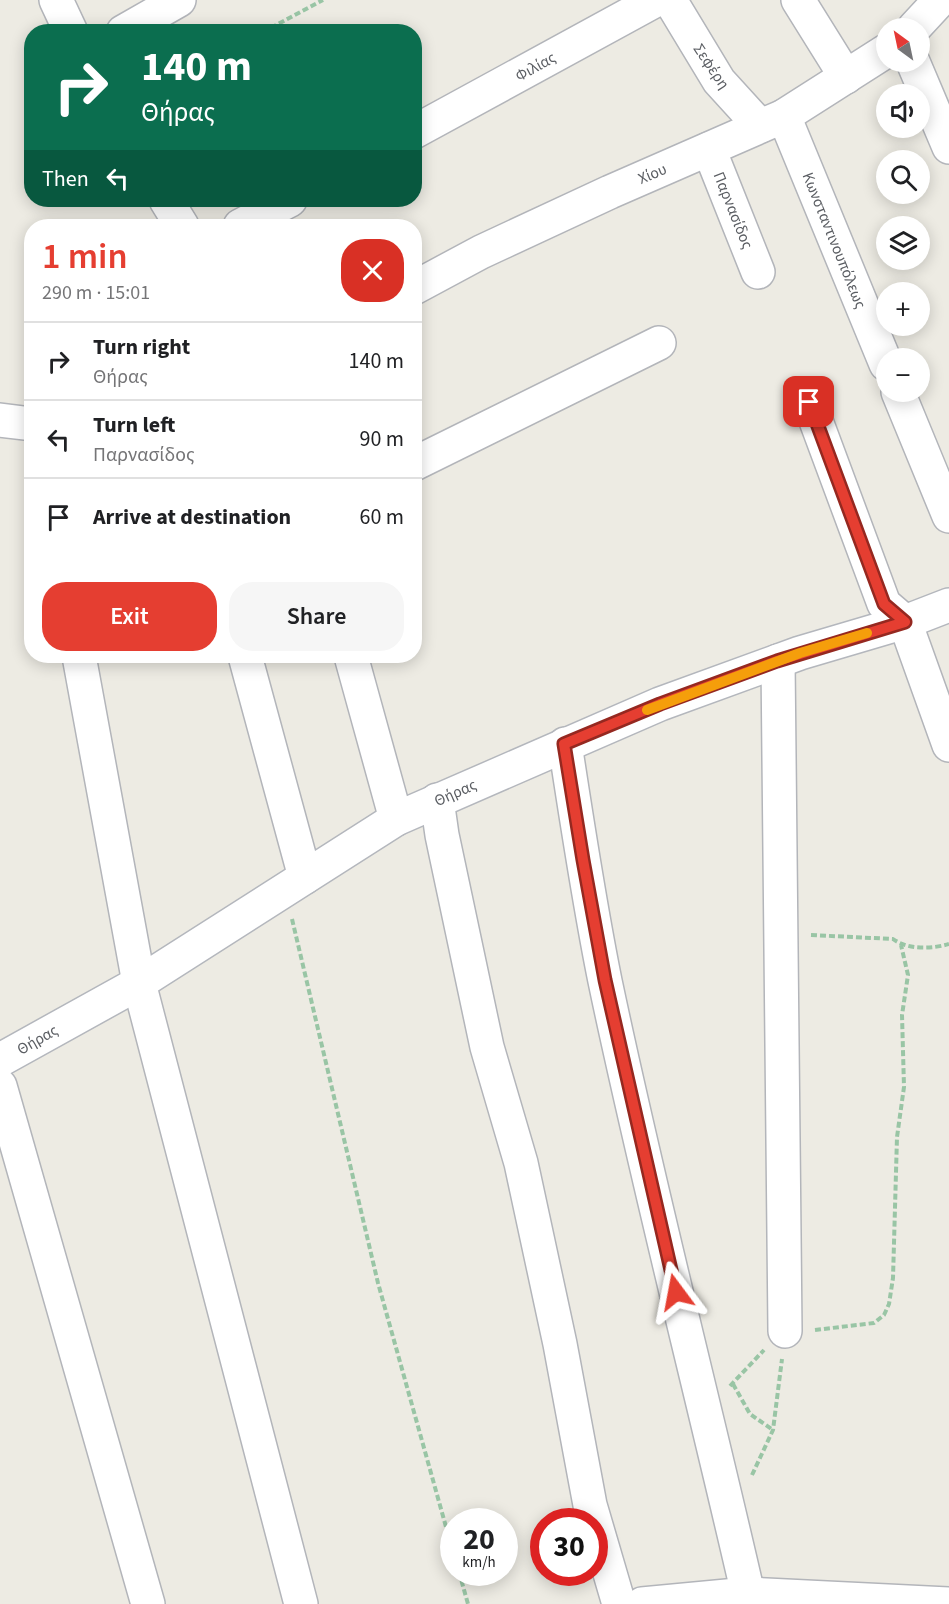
<!DOCTYPE html>
<meta charset="utf-8">
<style>
:root{--surface:#fff;--page:#f6f6f6;--text:#202124;--muted:#757577;--line:#e0e0e0;--accent:#e53e31}
body{margin:0;font-family:"Source Sans 3",sans-serif;background:var(--page);color:var(--text);height:100vh;display:flex;flex-direction:column;font-size:22px;white-space:nowrap}
*{box-sizing:border-box;margin:0}
p{font-size:20px;color:var(--muted)}
.icon{flex:none;width:33px;height:33px;fill:none;stroke:currentColor;stroke-width:2;stroke-linecap:round;stroke-linejoin:round}
.map{position:relative;flex:1;overflow:hidden}
.panel{position:absolute;left:24px;top:219px;width:398px;height:444px;display:flex;flex-direction:column;background:var(--surface);border-radius:24px;box-shadow:0 3px 15px #0003}
.panel>*{flex:none}
.guide{position:absolute;left:24px;top:24px;width:398px;height:183px;border-radius:24px;box-shadow:0 3px 15px #0003;background:#0b6e4f;color:#fff;overflow:hidden}
.needle{width:39px;rotate:327deg}
.buttons{position:absolute;left:876px;top:18px;display:grid;gap:12px}
.buttons a{display:grid;place-items:center;width:54px;height:54px;border-radius:50%;background:var(--surface);box-shadow:0 3px 15px #0003;font-size:30px}
.speed{position:absolute;left:440px;top:1508px;display:flex;gap:12px;font-size:30px;font-weight:700;text-align:center}
.speed>*{display:grid;place-content:center;width:78px;height:78px;border-radius:50%;background:var(--surface);box-shadow:0 3px 15px #0003;line-height:1}
.speed small{font-size:15px;font-weight:400}
.speed .limit{border:9px solid #d22;background:#fff;color:#111}
.pin{position:absolute;display:grid;place-items:center;width:51px;height:51px;color:#fff;margin:-26px;border-radius:12px;box-shadow:0 3px 9px #0006}
.me{position:absolute;width:66px;margin:-33px;rotate:347deg;stroke-linejoin:round;filter:drop-shadow(0 0 4px #0008)}
.turn{display:flex;align-items:center;gap:21px;height:126px;padding:0 18px;font-size:27px}
.turn .icon{width:78px;height:78px;stroke-width:2.5}
.turn b{display:block;font-size:42px;line-height:51px}
.then{display:flex;align-items:center;height:57px;padding:0 18px;background:#0003;gap:12px;font-size:22px}
.round{display:grid;place-items:center;flex:none;width:63px;height:63px;border-radius:24px;background:var(--page)}
.summary{display:flex;align-items:center;justify-content:space-between;height:102px;padding:0 18px}
h1{font-size:36px;font-weight:600;line-height:45px;color:var(--accent)}
.action{display:flex;gap:12px;margin-top:auto;padding:12px 18px}
.action a{flex:1;height:69px;border-radius:24px;background:var(--accent);color:#fff;font-size:24px;font-weight:600;line-height:69px;text-align:center}
.action a+a{background:var(--page);color:var(--text)}
ul{padding:0;list-style:none}
li{display:flex;align-items:center;gap:18px;height:78px;padding:0 18px;border-top:2px solid var(--line)}
li div{flex:1}
li b{display:block;font-size:22px}
li em{font-style:normal}
.map>svg:first-child{display:block}
</style>
<div class="map">
<svg width="949" height="1604" viewBox="0 0 949 1604">
<rect width="100%" height="100%" fill="#edebe3"/>
<g fill="none" stroke-linecap="round" stroke-linejoin="round">
<defs>
<g id="street">
<polyline points="56,0 71,32"/>
<polyline points="670,0 719,81 760,126"/>
<polyline points="798,0 846,77"/>
<polyline points="914,28 940,0"/>
<polyline points="123,32 179,0"/>
<polyline points="913,62 949,147"/>
<polyline points="784,116 886,364"/>
<polyline points="414,132 656,0"/>
<polyline points="709,149 758,272"/>
<polyline points="166,200 182,226"/>
<polyline points="240,226 290,200"/>
<polyline points="414,288 481,252 610,192 784,116 886,51"/>
<polyline points="898,392 949,516"/>
<polyline points="809,402 884,604 905,622 949,745"/>
<polyline points="0,420 32,424"/>
<polyline points="414,464 659,343"/>
<polyline points="79,656 139,983 301,1604"/>
<polyline points="245,656 305,877"/>
<polyline points="351,656 396,819"/>
<polyline points="778,661 785,1331"/>
<path d="M565,744C577,823 589,902 605,981C648,1186 701,1389 748,1594"/>
<polyline points="437,800 442,835 487,1047 521,1163 560,1344 590,1505 619,1604"/>
<polyline points="0,1086 148,1604"/>
<polyline points="642,1604 748,1594 949,1604"/>
</g>
<polyline id="secondary" points="0,1060 139,983 396,819 660,704 800,653 905,622 949,605"/>
</defs>
<use href="#street" stroke="#b3b5ba" stroke-width="36"/>
<use href="#secondary" stroke="#b4b7bd" stroke-width="36"/>
<g stroke="#99c5a5" stroke-width="4" stroke-dasharray="6 3" stroke-linecap="butt">
<polyline points="263,32 323,0"/>
<polyline points="292,919 378,1283 453,1552"/>
<path d="M811,935L893,939C908,950 932,949 949,944"/>
<polyline points="815,1330 874,1323 884,1315 889,1304 893,1278 897,1137 904,1087 902,1015 908,975 901,945"/>
<polyline points="733,1384 750,1414 773,1430"/>
<polyline points="730,1386 764,1350"/>
<polyline points="752,1475 773,1430 782,1359"/>
<polyline points="459,1572 468,1604"/>
</g>
<use href="#street" stroke="#fff" stroke-width="33"/>
<use href="#secondary" stroke="#fff" stroke-width="33"/>
</g>
<g fill="none" stroke-linecap="round" stroke-linejoin="round">
<defs>
<polyline id="route" points="676,1292 605,980 583,860 564,744 660,704 777,661 905,622 884,604 809,402"/>
</defs>
<use href="#route" stroke="#952820" stroke-width="15"/>
<use href="#route" stroke="#e53e31" stroke-width="10"/>
<polyline stroke="#f59e0b" stroke-width="10" points="647,710 800,653 867,633"/>
</g>
<g text-anchor="middle" stroke-width="4.5" stroke-linejoin="round" paint-order="stroke">
<g font-size="16" fill="#5b5e63" stroke="#fff">
<text transform="translate(535 66) rotate(-29)" y="6">Φιλίας</text>
<text transform="translate(712 66) rotate(56)" y="6">Σεφέρη</text>
<text transform="translate(652 173) rotate(-23)" y="6">Χίου</text>
<text transform="translate(734 210) rotate(68)" y="6">Παρνασίδος</text>
<text transform="translate(835 240) rotate(68)" y="6">Κωνσταντινουπόλεως</text>
<text transform="translate(455 792) rotate(-24)" y="6">Θήρας</text>
<text transform="translate(37 1039) rotate(-30)" y="6">Θήρας</text>
</g>
</g>
</svg>
<div class="buttons">
<a><svg class="needle" viewBox="-14 -14 28 28"><path d="M0-13l5 13h-10z" fill="#e53935"/><path d="M0 13l5-13h-10z" fill="#757577"/></svg></a>
<a><svg class="icon" aria-label="sound" viewBox="0 0 24 24"><path d="M4 9h4l5-4v14l-5-4H4zM17 9q2 3 0 6"/></svg></a>
<a><svg class="icon" aria-label="search" viewBox="0 0 24 24"><circle cx="10" cy="10" r="6"/><path d="M15 15l6 6"/></svg></a>
<a><svg class="icon" aria-label="layers" viewBox="0 0 24 24"><path d="M12 4l9 5-9 5-9-5zM3 14l9 5 9-5"/></svg></a>
<a>+</a>
<a>−</a>
</div>
<div class="speed"><div>20<small>km/h</small></div><div class="limit">30</div></div>
<div class="pin" style="left:809px;top:402px;background:#d93025"><svg class="icon" aria-label="arrive" viewBox="0 0 24 24"><path d="M6 21V4h12l-3 4 3 4H6"/></svg></div>
<svg class="me" style="left:676px;top:1292px" viewBox="-20 -20 40 40"><path d="M0-17L14 15 0 8-14 15z" fill="#e53e31" stroke="#fff" stroke-width="4"/></svg>
<div class="guide">
<div class="turn"><svg class="icon" aria-label="right" viewBox="0 0 24 24"><path d="M7 20v-9h11M14 6l5 5-5 5"/></svg><div><b>140 m</b>Θήρας</div></div>
<div class="then">Then<svg class="icon" aria-label="left" viewBox="0 0 24 24"><path d="M17 20v-9H6M10 6l-5 5 5 5"/></svg></div>
</div>
<section class="panel">
<div class="summary"><div><h1>1 min</h1><p>290 m · 15:01</p></div><a class="round" style="background:#d93025;color:#fff"><svg class="icon" aria-label="close" viewBox="0 0 24 24"><path d="M6 6l12 12M18 6L6 18"/></svg></a></div>
<ul>
<li><svg class="icon" aria-label="right" viewBox="0 0 24 24"><path d="M7 20v-9h11M14 6l5 5-5 5"/></svg><div><b>Turn right</b><p>Θήρας</p></div><em>140 m</em></li>
<li><svg class="icon" aria-label="left" viewBox="0 0 24 24"><path d="M17 20v-9H6M10 6l-5 5 5 5"/></svg><div><b>Turn left</b><p>Παρνασίδος</p></div><em>90 m</em></li>
<li><svg class="icon" aria-label="arrive" viewBox="0 0 24 24"><path d="M6 21V4h12l-3 4 3 4H6"/></svg><div><b>Arrive at destination</b></div><em>60 m</em></li>
</ul>
<div class="action"><a>Exit</a><a>Share</a></div>
</section>
</div>
